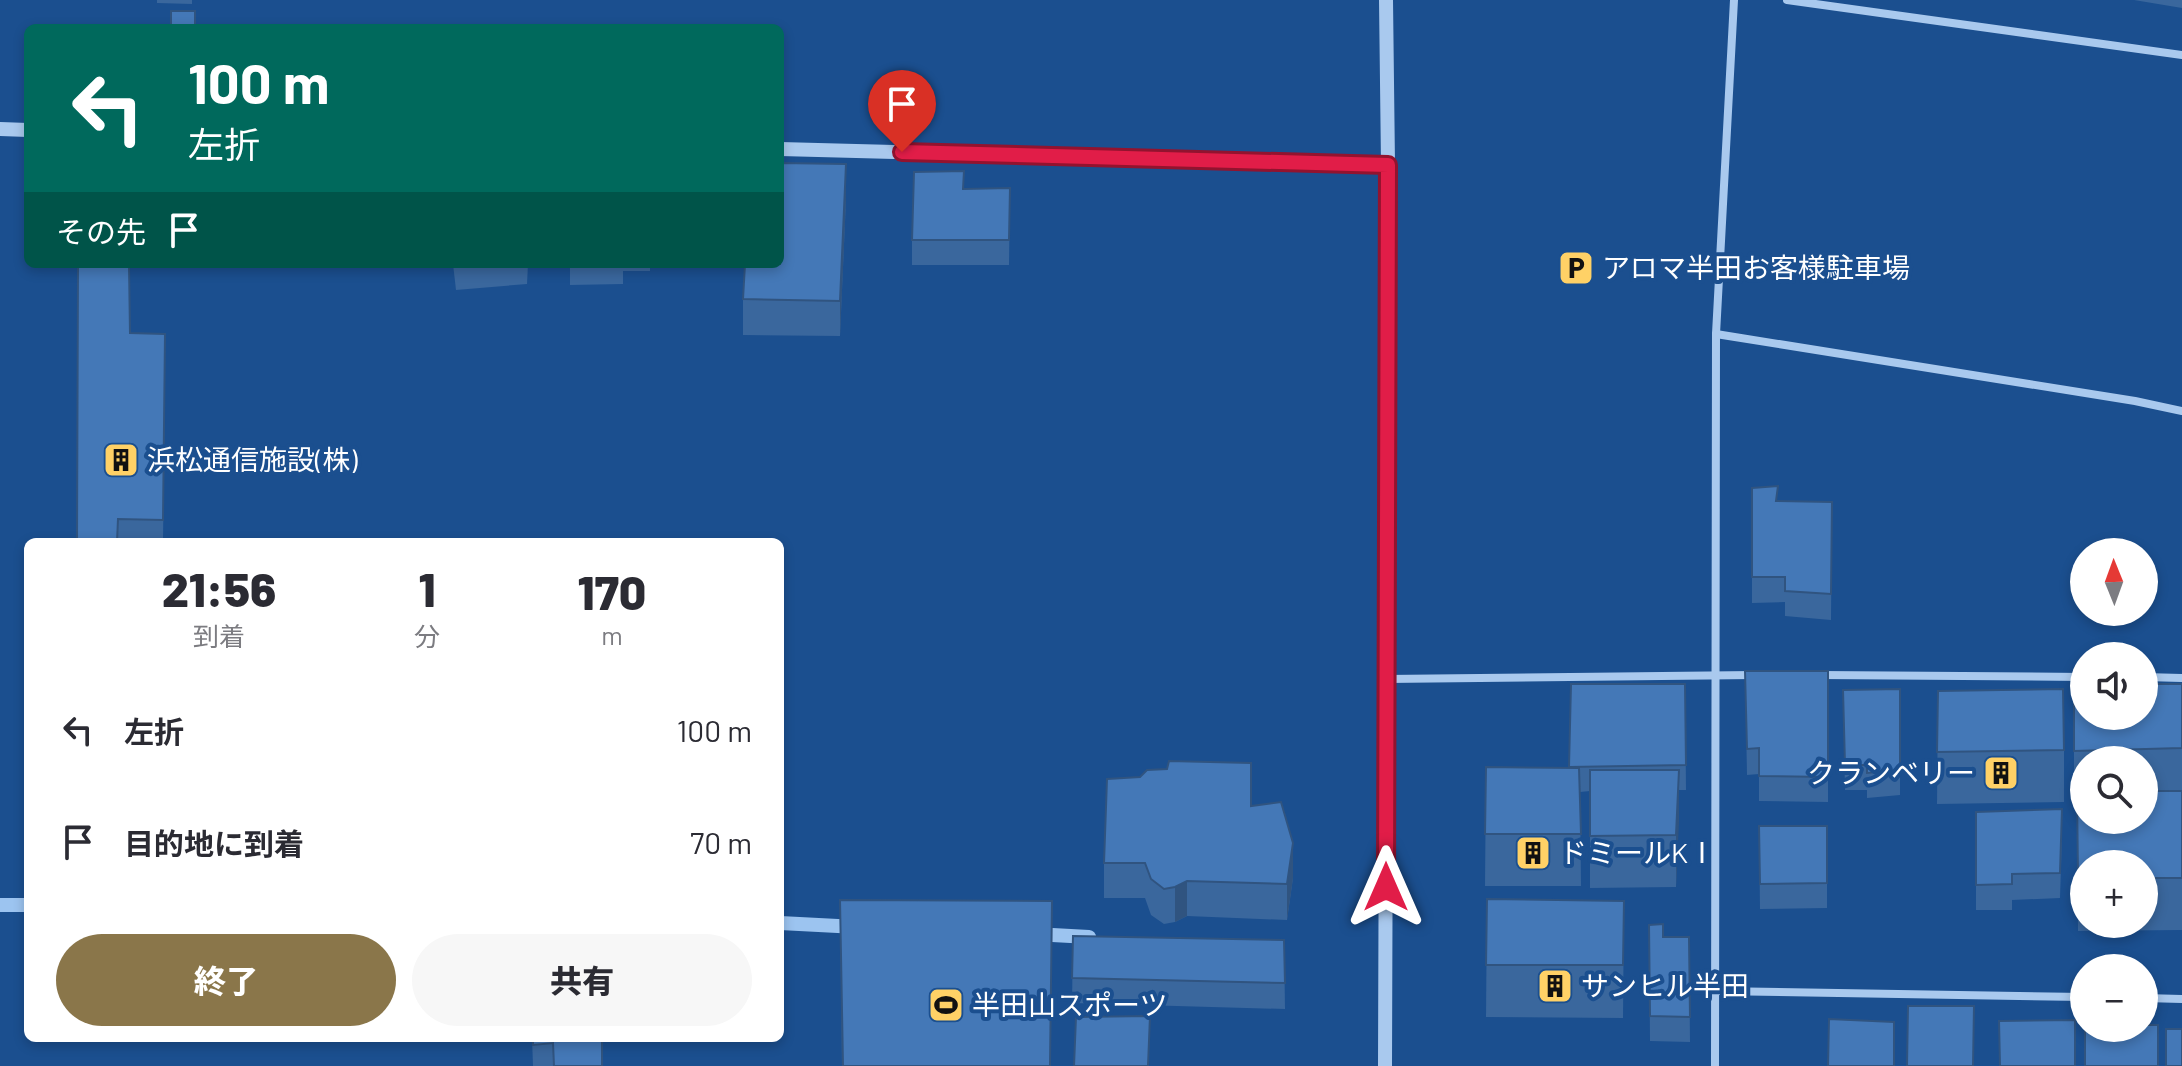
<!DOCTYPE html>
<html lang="ja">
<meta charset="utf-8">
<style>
:root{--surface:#fff;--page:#f7f7f7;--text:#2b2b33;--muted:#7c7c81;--accent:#8a764a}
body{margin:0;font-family:Barlow,"Noto Sans JP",sans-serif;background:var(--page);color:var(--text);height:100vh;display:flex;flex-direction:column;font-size:30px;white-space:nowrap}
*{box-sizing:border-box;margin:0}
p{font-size:26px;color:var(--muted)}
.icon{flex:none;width:44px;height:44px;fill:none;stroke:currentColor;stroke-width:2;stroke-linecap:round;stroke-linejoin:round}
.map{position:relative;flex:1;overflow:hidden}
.side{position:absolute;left:24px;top:538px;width:760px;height:504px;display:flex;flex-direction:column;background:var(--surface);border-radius:12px;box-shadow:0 4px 12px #0003}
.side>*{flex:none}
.hud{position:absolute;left:24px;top:24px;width:760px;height:244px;border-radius:12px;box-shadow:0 4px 12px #0003;background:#00695c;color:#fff;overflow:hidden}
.needle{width:52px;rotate:359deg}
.fabs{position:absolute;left:2070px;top:538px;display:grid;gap:16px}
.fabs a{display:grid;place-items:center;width:88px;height:88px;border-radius:50%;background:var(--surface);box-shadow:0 4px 12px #0003;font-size:40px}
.pin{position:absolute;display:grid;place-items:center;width:68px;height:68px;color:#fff;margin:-82px -34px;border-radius:50% 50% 50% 0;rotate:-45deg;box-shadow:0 0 8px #0007}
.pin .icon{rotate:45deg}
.me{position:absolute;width:88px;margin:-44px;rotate:0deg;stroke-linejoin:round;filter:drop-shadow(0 0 6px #0008)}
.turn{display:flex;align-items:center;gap:28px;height:168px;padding:0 32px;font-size:36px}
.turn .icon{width:104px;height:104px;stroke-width:2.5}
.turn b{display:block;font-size:56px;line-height:68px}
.then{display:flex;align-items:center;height:76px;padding:0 32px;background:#0003;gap:16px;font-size:30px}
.eta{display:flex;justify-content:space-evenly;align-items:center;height:136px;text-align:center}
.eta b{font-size:48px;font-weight:800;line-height:56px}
.button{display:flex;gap:16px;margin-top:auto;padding:16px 32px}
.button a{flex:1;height:92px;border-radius:48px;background:var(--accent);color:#fff;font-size:32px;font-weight:800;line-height:92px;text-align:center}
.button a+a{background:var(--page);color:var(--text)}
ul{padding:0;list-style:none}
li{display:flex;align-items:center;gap:24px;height:112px;padding:0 32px}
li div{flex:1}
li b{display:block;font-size:30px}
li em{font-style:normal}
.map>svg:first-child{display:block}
</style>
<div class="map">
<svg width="2182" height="1066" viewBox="0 0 2182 1066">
<rect width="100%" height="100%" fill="#1b4f8f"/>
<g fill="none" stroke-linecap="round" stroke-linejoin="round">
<g stroke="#9cc4f0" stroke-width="14">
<polyline points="0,905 28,905"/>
<polyline points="780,923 857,927"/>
<polyline points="1034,934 1089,937"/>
</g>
<g stroke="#a9c9ee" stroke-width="8">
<polyline points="1787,0 2182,55"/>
<polyline points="1716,334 2135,401 2182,411"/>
<polyline points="1819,675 2084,677"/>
<polyline points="2144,677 2182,678"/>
<polyline points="1386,679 1754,675"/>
<polyline points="1715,991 2084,997"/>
<polyline points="2144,998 2182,999"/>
<polyline points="1715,1066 1716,334 1734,0"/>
</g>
<g stroke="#a9c9ee" stroke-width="14">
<polyline points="0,129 28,130"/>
<polyline points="780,149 1388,165"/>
<polyline points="1385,1066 1388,165 1386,0"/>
</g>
</g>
<g fill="#3a679d" fill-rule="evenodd">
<polygon points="157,0 192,0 192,4 157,3"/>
<polygon points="2134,0 2182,0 2182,8"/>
<polygon points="1010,188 1009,265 912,265 912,240 964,189"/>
<polygon points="846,199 840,336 743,335 743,299"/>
<polygon points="453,264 528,264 527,284 456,290"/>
<polygon points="570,264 650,264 650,271 623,271 623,284 570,285"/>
<polygon points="130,333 165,377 163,542 77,542"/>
<polygon points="1752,488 1778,501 1832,502 1831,620 1785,616 1785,602 1752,603"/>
<polygon points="1745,671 1828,671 1828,802 1759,801 1759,774 1747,775"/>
<polygon points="1685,684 1686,790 1679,790 1676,887 1590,888 1590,791 1580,792 1581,886 1485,886 1486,767 1569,768"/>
<path d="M2182,684V930L2078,931L2077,803H2074V685ZM2084,760H2144V820H2084ZM2084,864H2144V924H2084Z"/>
<polygon points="1900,689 1900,795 1867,798 1867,790 1845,790 1843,690"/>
<polygon points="1938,691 2064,750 2064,802 1937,804"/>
<polygon points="1251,806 1293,878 1287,920 1187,916 1175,922 1164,924 1151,915 1145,898 1104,898 1104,863"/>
<polygon points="1976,812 2062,834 2060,898 2012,900 2012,910 1976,910"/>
<polygon points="1759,826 1827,826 1827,908 1760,909"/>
<polygon points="1487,899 1624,901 1623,1018 1486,1017"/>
<polygon points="840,900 1051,1066 842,1066"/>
<polygon points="1649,925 1663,937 1689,937 1690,1042 1650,1041"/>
<polygon points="1073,936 1284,940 1285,1009 1072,1003"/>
<polygon points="532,1038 602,1038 602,1066 533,1066"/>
</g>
<g fill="#305480">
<polygon points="846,164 846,199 840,336 840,301"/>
<polygon points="1679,770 1679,822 1676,887 1676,835"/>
<polygon points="1293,843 1293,878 1287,920 1287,884"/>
<polygon points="1187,881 1187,916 1175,922 1175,887"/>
</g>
<g fill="#4478b7" stroke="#305480" stroke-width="2">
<polygon points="171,11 195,11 195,28 165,28 165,27 171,27"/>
<polygon points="780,163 846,164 840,301 743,299 745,264 780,264"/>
<polygon points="964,171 963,189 1010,188 1009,240 912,240 914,172"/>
<polygon points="78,264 129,264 130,333 165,334 163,520 118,519 117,542 77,542"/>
<polygon points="1778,486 1776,501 1832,502 1831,594 1785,591 1785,577 1752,577 1752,488"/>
<polygon points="1745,671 1828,671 1828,777 1759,776 1759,748 1747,749"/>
<polygon points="1571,684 1685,684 1686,765 1569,767"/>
<polygon points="2144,684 2182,684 2182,748 2074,751 2074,685 2084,685 2084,716 2144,716"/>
<polygon points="1900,689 1900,770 1867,773 1867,765 1845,765 1843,690"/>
<polygon points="2063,689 2064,750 1937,752 1938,691"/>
<polygon points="1169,761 1251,763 1251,806 1281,802 1293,843 1287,884 1187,881 1175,887 1164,889 1151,879 1145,863 1104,863 1107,779 1140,777 1147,770 1167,769"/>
<polygon points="1486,767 1579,768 1581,834 1485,834"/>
<polygon points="1590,770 1679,770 1676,835 1590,836"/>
<polygon points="2144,791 2182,791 2182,878 2144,878 2144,864 2084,864 2084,878 2078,878 2077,792 2084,792 2084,820 2144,820"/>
<polygon points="2062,809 2060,873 2012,874 2012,884 1976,885 1976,812"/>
<polygon points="1759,826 1827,826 1827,883 1760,884"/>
<polygon points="1487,899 1624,901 1623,965 1486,965"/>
<polygon points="840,900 1052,901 1050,1066 843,1066"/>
<polygon points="1663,924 1663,937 1689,937 1690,1017 1650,1016 1649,925"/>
<polygon points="1073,936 1284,940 1285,983 1072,978"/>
<polygon points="1908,1006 1974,1006 1973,1066 1907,1066"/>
<polygon points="1150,1016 1148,1066 1074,1066 1076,1017"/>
<polygon points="1829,1019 1894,1022 1894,1066 1828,1066"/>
<polygon points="2075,1020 2075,1066 2000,1066 1999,1021"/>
<polygon points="2144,1025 2158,1025 2158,1066 2085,1066 2085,1028 2144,1028"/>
<rect x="2166" y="1029" width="16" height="37"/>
<polygon points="533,1038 602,1038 602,1066 554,1066 553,1043 533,1045"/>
</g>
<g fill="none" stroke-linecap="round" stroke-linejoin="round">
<defs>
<polyline id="route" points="902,152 1388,165 1386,887"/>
</defs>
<use href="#route" stroke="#92132f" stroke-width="20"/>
<use href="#route" stroke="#e11d48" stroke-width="14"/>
</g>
<defs>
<symbol id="parking-square" viewBox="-11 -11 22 22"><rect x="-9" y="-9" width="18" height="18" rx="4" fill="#ffd166" stroke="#1b4f8f"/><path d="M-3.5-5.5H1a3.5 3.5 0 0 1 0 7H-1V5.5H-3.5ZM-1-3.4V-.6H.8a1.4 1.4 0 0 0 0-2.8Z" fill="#111"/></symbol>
<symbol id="building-square" viewBox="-11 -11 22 22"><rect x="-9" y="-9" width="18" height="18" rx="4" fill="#ffd166" stroke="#1b4f8f"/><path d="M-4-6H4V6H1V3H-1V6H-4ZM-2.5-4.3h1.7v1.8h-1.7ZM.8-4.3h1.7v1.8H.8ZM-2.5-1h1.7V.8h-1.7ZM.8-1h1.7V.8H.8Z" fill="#111"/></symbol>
<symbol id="stadium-square" viewBox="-11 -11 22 22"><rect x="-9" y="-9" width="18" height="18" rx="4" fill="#ffd166" stroke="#1b4f8f"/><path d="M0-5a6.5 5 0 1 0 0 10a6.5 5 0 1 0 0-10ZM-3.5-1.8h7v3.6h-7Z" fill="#111"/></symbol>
</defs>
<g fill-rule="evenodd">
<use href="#parking-square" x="1556" y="248" width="40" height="40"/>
<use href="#building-square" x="101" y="440" width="40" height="40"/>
<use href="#building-square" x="1981" y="753" width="40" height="40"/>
<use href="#building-square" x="1513" y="833" width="40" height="40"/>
<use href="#building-square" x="1535" y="966" width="40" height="40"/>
<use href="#stadium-square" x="926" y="985" width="40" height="40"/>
</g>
<g text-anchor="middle" stroke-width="8" stroke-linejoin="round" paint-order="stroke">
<g font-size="28" fill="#fff" stroke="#1b4f8f" text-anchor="start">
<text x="1602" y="278">アロマ半田お客様駐車場</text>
<text x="147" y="470">浜松通信施設(株)</text>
<text x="1975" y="783" text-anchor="end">クランベリー</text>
<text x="1559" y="863">ドミールKⅠ</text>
<text x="1581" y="996">サンヒル半田</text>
<text x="972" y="1015">半田山スポーツ</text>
</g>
</g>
</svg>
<div class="fabs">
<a><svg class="needle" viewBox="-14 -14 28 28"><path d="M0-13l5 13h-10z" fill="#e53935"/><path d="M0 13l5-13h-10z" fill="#7c7c81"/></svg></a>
<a><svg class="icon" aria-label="sound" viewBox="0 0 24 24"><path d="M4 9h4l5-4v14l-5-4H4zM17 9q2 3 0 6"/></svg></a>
<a><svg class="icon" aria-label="search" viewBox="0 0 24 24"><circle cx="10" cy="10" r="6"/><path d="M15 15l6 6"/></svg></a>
<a>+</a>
<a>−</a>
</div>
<div class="pin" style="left:902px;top:152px;background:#d93025"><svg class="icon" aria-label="arrive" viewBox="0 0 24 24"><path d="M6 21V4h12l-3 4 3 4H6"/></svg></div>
<svg class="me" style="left:1386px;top:887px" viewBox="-20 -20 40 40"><path d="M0-17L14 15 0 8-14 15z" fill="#e11d48" stroke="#fff" stroke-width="4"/></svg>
<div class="hud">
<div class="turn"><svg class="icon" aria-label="left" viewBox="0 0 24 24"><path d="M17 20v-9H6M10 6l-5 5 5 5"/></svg><div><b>100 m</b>左折</div></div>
<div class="then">その先<svg class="icon" aria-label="arrive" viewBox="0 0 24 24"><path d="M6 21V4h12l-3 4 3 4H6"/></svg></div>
</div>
<section class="side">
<div class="eta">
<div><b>21:56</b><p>到着</p></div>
<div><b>1</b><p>分</p></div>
<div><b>170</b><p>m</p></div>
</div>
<ul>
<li><svg class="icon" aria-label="left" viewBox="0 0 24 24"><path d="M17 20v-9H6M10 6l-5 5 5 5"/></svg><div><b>左折</b></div><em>100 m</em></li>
<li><svg class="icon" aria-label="arrive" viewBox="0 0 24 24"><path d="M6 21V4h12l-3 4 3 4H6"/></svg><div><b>目的地に到着</b></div><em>70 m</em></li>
</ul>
<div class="button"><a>終了</a><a>共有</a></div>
</section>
</div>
